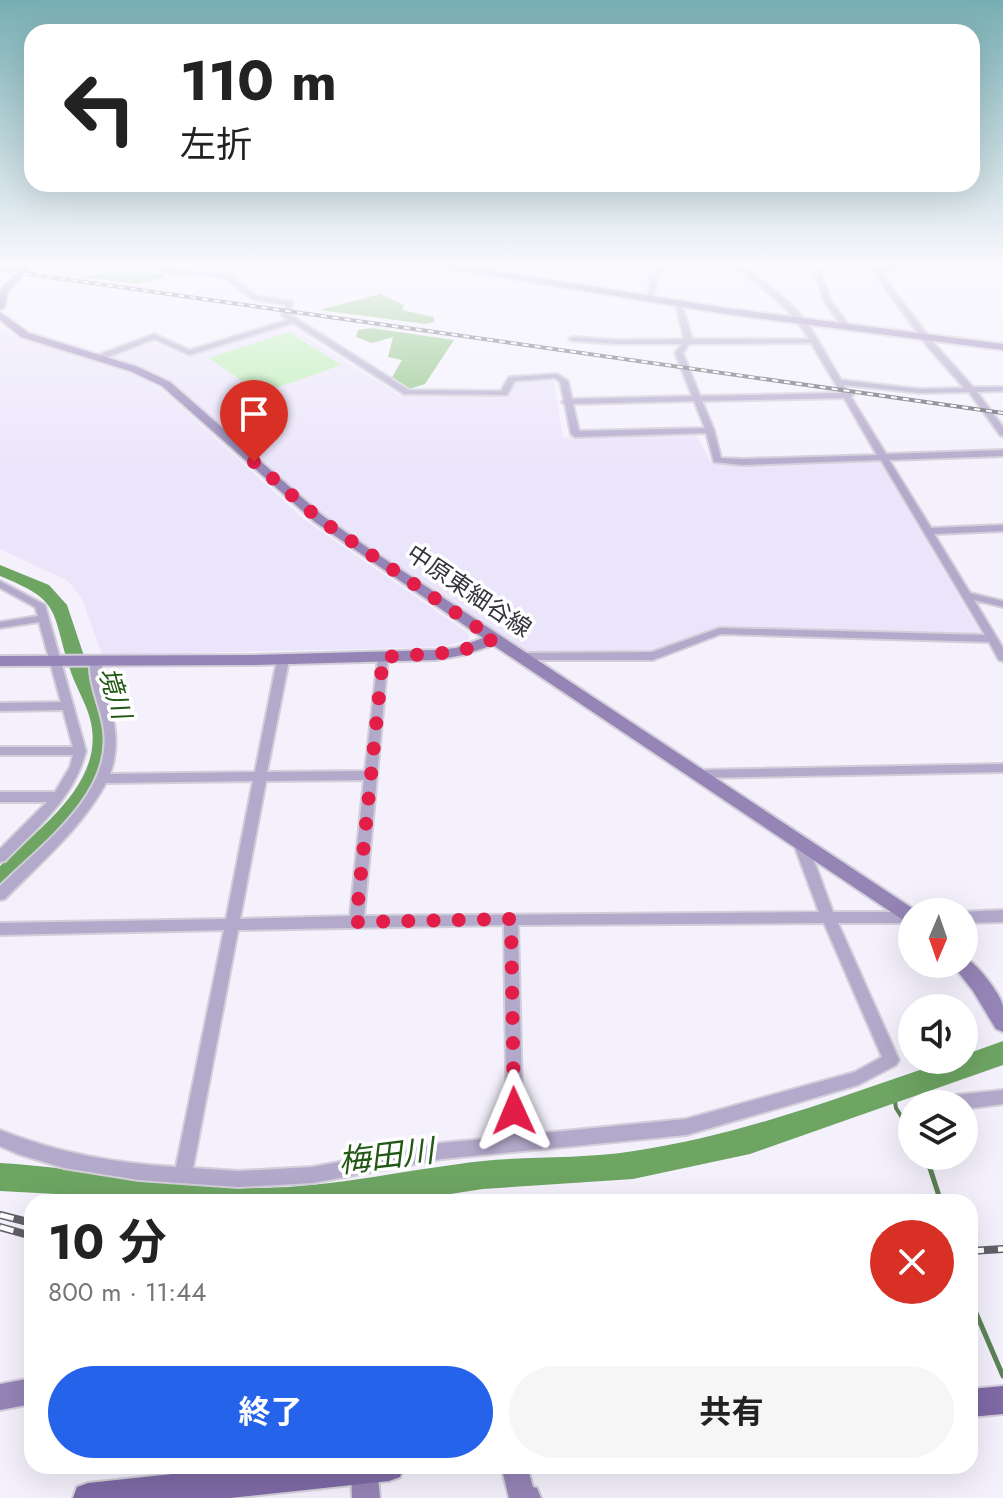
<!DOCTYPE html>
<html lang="ja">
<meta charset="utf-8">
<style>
:root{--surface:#fff;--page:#f6f6f6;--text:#222;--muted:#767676;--accent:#2563eb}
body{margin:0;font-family:Jost,"Noto Sans JP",sans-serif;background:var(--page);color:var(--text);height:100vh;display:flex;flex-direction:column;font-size:30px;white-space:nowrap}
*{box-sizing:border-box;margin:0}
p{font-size:26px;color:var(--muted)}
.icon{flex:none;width:44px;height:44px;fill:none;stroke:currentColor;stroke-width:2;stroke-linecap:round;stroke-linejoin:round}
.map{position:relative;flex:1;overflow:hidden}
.panel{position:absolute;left:24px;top:1194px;width:954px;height:280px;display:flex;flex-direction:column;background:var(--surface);border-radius:24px;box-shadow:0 8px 32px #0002}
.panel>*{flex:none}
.guide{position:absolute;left:24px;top:24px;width:956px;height:168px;border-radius:24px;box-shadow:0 8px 32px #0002;background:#fff;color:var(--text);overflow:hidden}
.needle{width:52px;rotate:182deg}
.tools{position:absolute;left:898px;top:898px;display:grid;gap:16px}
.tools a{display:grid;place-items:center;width:80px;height:80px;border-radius:50%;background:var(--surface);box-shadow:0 8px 32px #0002;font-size:40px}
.pin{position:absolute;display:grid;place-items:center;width:68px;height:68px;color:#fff;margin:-82px -34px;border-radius:50% 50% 50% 0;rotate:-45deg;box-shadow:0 0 8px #0007}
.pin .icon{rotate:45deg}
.me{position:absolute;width:88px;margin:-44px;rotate:359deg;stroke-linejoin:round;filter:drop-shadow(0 0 6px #0008)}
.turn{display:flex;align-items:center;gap:28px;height:168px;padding:0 24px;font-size:36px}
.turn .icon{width:104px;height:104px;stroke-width:2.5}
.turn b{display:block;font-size:56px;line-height:68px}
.round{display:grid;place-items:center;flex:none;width:84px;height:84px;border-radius:42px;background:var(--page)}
.summary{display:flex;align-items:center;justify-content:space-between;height:136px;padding:0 24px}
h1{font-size:48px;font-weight:700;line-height:60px}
.button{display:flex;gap:16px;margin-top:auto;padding:16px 24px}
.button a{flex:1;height:92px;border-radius:48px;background:var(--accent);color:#fff;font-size:32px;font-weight:700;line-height:92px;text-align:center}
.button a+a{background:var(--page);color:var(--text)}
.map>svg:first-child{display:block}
</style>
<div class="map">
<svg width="1003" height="1498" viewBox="0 0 1003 1498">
<rect width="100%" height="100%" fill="#f4f1fd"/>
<g fill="#ebe5fb">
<polygon points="287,325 401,396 511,394 513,380 553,379 563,437 696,434 710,461 743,465 879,461 982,636 718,630 649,652 523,653 320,514 154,372 101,358 149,340 186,357"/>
<polygon points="0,328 24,340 145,379 169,396 305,520 468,633 469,639 443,647 102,655 82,599 68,581 0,549"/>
</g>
<polygon fill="#b8f0ae" points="289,332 341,365 273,389 249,386 209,358"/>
<g fill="#8ac37f">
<polygon points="105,273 163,273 166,277 139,284 78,277"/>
<polygon points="380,294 404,305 402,310 434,317 434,322 426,324 320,310"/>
<polygon points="371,328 454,340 425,384 409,389 391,379 402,360 388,357 393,337 372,343 356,337 358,330"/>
</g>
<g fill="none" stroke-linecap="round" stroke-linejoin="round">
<polyline stroke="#5d8357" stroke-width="4" points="893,1089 896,1108 911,1132"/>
<g stroke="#5d8357" stroke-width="5">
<polyline points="910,1130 912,1133"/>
<polyline points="926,1156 941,1202"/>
<polyline points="970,1299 1003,1376"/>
</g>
<g fill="#6ea563" fill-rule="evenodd">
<path d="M0,565L49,585L67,605L90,674L111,723L113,746L108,768L94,795L60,835L8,886L0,889V866C38,829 104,784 91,723C87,703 74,685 69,666C51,608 61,601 0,576Z"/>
<path d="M1003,1041V1065L750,1154L633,1179L483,1189L398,1202H98L56,1194L0,1191V1163C87,1168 172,1189 260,1188C335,1187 409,1169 483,1161C533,1156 584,1159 634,1151C743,1135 845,1095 949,1060H964V1055Z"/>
</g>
<defs>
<g id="street">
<path d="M165,264H171L168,269L227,274L257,296L293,302L289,314L409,390L501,391L509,377L557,374L568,381L572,399L692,396L675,353L682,344H618L573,341L569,339L573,337L618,340L684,339L675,302L682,304L692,339H809C788,304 761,288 731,264C747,263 795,306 805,320C818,339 829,360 841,380L920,389L964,388L927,346L872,270L904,264L903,269L880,272L933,342L973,387H1003V391L977,392L1003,427V436L1000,435L969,392L920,393L844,385L849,393L853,395L851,397L886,454L1003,450V456L889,460L931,528L1003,525V531L934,534L970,593L1003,601V607L974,600L1003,648V661L999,660L989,642L721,634L653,660H517L516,657L521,653L652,652L720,628L985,635L881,460L743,465L714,462L706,433L575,437L571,434L565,404L562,402L564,400L560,382L555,378L515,381L507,395H504L404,394L293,323L189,355L154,339L101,360H95V356L154,334L190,350L288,320L281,315L286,305L253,299L223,277L161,272L160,271ZM811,343L841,393L700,396L683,353L689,344ZM844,398L877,455L743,459L721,458L714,430L702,401ZM694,401L705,428L579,431L573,404Z"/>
<polygon points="662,264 668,264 654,278 657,280 653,300 647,301 650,281 647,278"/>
<polygon points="812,264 818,264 831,301 849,325 848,327 842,327 824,301"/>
<path d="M0,581L45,605L86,751C74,798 38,827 5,861L0,862V849L47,802H0V792H55L70,767L73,755H0V747H73L63,710L0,711V703L61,702L39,622L0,628V622L38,616L35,607L0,588Z"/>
<path d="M383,653L388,657L364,916L819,912L793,842L795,838H805L807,842L833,912H914H912V923H838L899,1060L896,1065L858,1085L686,1135L441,1159L312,1183L238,1187L139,1180L64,1168L18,1154L0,1146V1130C58,1153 114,1163 176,1167L224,930L0,935V923L226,919L253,781L106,783C81,829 41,862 5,899L0,900V886C40,846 112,795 104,731C102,708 86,681 91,658H99L101,661C106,702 125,733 110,774L255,772L277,660L283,656L289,660L267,772L365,771L378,657ZM364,780L350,916L240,919L266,781ZM824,923L882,1057L855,1072L686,1119L523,1135L518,925ZM504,925L507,1137L441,1143L312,1167L238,1171L193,1168L238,930Z"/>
<polygon points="1003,764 1003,772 699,778 693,774 699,770"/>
<polygon points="1003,910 1003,922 964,923 964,912 962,912"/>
<polygon points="1003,1090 1003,1104 964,1109 964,1104 928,1104 930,1099 936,1097"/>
</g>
<g id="secondary">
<polygon points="24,264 33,264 8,292 5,307 0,310 0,290"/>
<polygon points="434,264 452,264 726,308 1003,344 1003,350 726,314 438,267"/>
<polygon points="0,312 29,333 138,367 170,382 323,516 368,548 918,912 912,912 912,926 493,645 463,655 436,660 254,665 0,666 0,656 254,655 436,650 456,648 483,638 315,522 162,386 130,371 21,337 0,320"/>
<path d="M964,957C976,962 1000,993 1003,1006C1003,1014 1003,1024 1003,1032L996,1029L973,991L952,964H964Z"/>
<polygon points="32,1378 32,1404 0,1410 0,1384"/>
<polygon points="351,1466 377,1466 380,1498 352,1498"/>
<polygon points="501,1466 527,1466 533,1487 537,1488 541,1498 509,1498"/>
</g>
<g id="primary">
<polygon points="1003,1386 1003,1414 970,1417 970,1389"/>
<polygon points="247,1466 404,1466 400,1477 389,1481 230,1498 73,1498 77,1487 88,1483"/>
</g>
</defs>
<use href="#street" stroke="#d2cfda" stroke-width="4"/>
<use href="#secondary" stroke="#d2cfda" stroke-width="4"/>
<use href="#primary" stroke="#d2cfda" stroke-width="4"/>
<use href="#street" fill="#b3a9cb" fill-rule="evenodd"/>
<use href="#secondary" fill="#9584b6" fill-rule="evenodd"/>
<use href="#primary" fill="#7f6aa6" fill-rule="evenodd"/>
<defs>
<polyline id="rail-far1" points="0,270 1003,413"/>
<g id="rail">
<polyline points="0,1215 32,1223"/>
<polyline points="0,1227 32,1236"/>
<polyline points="970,1251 1003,1249"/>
</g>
</defs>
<use href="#rail-far1" stroke="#625f68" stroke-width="4"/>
<use href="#rail" stroke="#625f68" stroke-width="8"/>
<use href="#rail-far1" stroke="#fff" stroke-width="2" stroke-dasharray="6" stroke-linecap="butt"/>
<use href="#rail" stroke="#fff" stroke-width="5" stroke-dasharray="14" stroke-linecap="butt"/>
</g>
<linearGradient id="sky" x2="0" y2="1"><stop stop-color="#77aeb3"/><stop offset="0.56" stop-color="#faf9fe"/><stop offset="1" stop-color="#faf9fe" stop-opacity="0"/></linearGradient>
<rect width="1003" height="473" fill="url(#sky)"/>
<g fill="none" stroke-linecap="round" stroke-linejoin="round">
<polyline stroke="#e11d48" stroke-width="14" stroke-dasharray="0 25.2" points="254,462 319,519 494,639 458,652 383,657 356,922 511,919 514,1111"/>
</g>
<g text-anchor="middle" stroke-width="7" stroke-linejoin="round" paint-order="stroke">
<g font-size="24" fill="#35333b" stroke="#fff">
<text transform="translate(469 591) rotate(34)" y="8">中原東細谷線</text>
</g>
<g font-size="26" font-style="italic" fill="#225816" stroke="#fff">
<text transform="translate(115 693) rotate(73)" y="9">境川</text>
</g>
<g font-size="32" font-style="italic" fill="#225816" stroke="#fff">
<text transform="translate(386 1156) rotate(-7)" y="11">梅田川</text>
</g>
</g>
</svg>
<div class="tools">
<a><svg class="needle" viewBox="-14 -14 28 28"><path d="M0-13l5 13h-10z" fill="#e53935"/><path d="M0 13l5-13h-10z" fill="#767676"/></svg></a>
<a><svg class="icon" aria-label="sound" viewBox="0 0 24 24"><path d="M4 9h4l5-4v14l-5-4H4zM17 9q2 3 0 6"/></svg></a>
<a><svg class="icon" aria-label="layers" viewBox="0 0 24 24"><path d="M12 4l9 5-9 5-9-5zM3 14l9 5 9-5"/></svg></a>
</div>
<div class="pin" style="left:254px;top:462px;background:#d93025"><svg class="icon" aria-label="arrive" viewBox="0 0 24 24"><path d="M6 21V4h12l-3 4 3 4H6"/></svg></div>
<svg class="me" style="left:514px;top:1111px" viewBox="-20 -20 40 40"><path d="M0-17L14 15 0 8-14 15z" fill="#e11d48" stroke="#fff" stroke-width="4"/></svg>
<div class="guide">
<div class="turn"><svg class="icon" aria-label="left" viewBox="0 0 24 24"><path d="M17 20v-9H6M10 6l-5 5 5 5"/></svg><div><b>110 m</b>左折</div></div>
</div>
<section class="panel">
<div class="summary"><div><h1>10 分</h1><p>800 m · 11:44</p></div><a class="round" style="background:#d93025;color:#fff"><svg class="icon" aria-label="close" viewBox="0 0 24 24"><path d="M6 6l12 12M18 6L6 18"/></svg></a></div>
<div class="button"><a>終了</a><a>共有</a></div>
</section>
</div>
